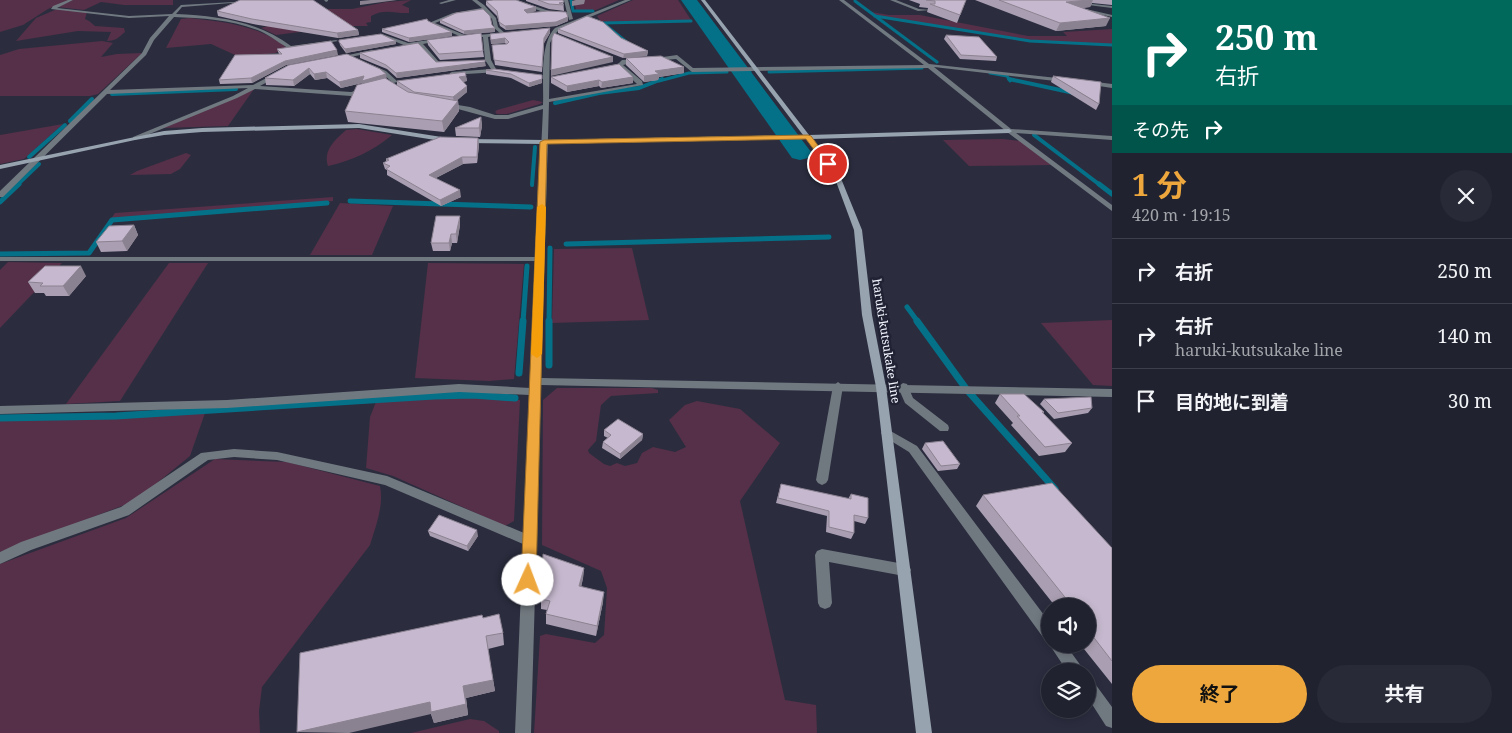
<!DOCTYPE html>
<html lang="ja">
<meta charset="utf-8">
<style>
:root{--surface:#20222f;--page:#282a37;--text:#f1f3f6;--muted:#a2a4aa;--line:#3d3f4b;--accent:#eea73d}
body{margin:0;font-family:"Noto Serif","Noto Sans JP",serif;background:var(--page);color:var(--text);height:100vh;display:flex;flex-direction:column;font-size:19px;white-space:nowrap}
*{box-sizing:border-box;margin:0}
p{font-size:16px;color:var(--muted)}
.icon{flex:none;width:28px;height:28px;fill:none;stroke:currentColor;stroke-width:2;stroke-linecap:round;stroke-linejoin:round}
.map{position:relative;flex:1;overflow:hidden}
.details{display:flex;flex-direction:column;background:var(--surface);width:400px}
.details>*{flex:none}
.guide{background:#00695c;color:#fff;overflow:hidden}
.buttons{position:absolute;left:1041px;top:598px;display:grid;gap:10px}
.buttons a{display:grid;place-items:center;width:55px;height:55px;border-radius:50%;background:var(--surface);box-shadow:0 2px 8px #0003,0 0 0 1px var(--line);font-size:25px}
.pin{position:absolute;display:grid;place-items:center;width:42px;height:42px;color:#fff;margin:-21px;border:2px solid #fff;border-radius:50%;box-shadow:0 1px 5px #0007}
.me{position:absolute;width:55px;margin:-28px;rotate:2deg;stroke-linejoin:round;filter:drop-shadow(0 0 4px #0008)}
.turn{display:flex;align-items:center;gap:18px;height:105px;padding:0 20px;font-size:22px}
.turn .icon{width:65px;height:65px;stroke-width:2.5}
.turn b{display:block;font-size:35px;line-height:42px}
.then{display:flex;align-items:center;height:48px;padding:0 20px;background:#0003;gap:10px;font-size:19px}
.round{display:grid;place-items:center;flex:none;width:52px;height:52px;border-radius:26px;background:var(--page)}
.headline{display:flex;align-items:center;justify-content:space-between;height:85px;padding:0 20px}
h1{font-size:30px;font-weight:700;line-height:38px;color:var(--accent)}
.primary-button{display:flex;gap:10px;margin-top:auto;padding:10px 20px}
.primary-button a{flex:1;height:58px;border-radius:30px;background:var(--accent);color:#111;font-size:20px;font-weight:700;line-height:58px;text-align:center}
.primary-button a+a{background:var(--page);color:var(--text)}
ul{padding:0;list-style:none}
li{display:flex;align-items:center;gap:15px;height:65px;padding:0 20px;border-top:1px solid var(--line)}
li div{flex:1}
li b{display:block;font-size:19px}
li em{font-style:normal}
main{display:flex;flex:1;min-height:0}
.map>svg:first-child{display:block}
</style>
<main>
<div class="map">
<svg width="1112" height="733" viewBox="0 0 1112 733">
<rect width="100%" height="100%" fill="#2b2d3f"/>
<g fill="#553048">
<polygon points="0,0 69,0 48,9 23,25 0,32"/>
<polygon points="73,0 173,0 173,5 124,5 101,2 84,10 57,7"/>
<path d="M411,0L402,5L409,8V13C395,14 386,8 371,16V22L366,23L368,26H347L276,35L261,28L324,9H352L386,2Z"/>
<polygon points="574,0 619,0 596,10 576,10"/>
<polygon points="633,0 678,0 691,20 601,22 597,16"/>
<path d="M57,9L87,12L85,19L89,21L95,26L124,28L125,32C119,37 116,41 107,41L111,32L78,31L16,41L36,18Z"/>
<polygon points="871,12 889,15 920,15 1028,36 1067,36 1063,32 1112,29 1112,45 1029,41 875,15"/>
<path d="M189,18C224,22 259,25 287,48L275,53L242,57L235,55L211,44L166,48L181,19Z"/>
<polygon points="102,41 113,43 101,57 117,54 142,53 98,94 90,96 0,96 0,55 19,49"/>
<polygon points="254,89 228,126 163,128"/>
<polygon points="533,100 543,102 540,104 507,114 497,114 495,112 497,110"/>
<polygon points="63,124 24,159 0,164 0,135"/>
<path d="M357,129L392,135C373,151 351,161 328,166C323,150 335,140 346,130Z"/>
<polygon points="1003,139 1020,141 1051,165 969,166 943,140"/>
<polygon points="186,153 191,155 180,169 171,174 130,175 137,171"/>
<polygon points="333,197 333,201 110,220 115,213"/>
<polygon points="340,203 393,206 372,255 310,255"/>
<polygon points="632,248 649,320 552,323 554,249"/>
<polygon points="8,262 62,263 0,328 0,270"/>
<polygon points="169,263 208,263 120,401 66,404"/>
<polygon points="428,263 524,264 514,379 489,381 415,378"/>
<polygon points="1112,320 1112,386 1093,385 1041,323"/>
<polygon points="557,388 652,388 658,390 658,393 611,396 601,405 596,441 588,450 589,453 604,464 610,466 617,463 625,466 637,463 642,453 653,447 675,452 686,447 669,420 685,405 697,401 740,409 780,443 740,501 785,700 816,705 817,733 534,733 540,636 546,634 595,643 604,635 607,588 601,571 542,545 543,400"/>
<polygon points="471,397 520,400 514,521 505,526 393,476 366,468 370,417 376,402 433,398"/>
<polygon points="205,413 190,456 135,501 0,552 0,420 114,418"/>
<path d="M215,459L287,462L380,486C384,506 376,525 370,545L262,687L259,711L260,733H0V564L126,518Z"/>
<polygon points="470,719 484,721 499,731 499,733 411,733"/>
</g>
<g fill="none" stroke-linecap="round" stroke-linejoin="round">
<g stroke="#047188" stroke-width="3">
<polyline points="571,0 573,11 593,11"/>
<polyline points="855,1 937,62"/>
<polyline points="875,16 1030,41 1112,45"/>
<polyline points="629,44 603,23 691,21"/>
<polyline points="736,72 750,72"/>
<polyline points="769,72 922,68"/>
<polyline points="990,73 1007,76 1010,81"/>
<polyline points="659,81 689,73 727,72"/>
</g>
<g stroke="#047188" stroke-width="4">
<polyline points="1009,79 1074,93"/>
<polyline points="112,94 236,89"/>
<polyline points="555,103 599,93 639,88 662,79"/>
<polyline points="70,121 92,99"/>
<polyline points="1034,135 1100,185"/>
<polyline points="29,157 65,125"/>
<polyline points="17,185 39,164"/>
<polyline points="532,185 535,147"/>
</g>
<g stroke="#047188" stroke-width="5">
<polyline points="1099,184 1112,194"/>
<polyline points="350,201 531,207"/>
<polyline points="0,202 19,184"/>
<polyline points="566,244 829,237"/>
<polyline points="0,254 89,253 112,220 327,203"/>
<polyline points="907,307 918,322"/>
<polyline points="523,322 527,266"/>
<polyline points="549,322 550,248"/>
</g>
<g stroke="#047188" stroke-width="7">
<polyline points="917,321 967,390 1055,489"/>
<polyline points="549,365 549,321"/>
<polyline points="519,373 523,321"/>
<polyline points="0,418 116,416 434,396 473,395 515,398"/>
</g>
<polygon fill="#047188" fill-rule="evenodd" points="681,0 697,0 808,148 812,153 808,158 800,160 792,158"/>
<g fill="#717980" fill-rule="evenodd">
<polygon points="324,0 328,0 328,1 326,2"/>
<polygon points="449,0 456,0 441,4 439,3"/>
<polygon points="890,0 896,0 919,9 931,10 918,11"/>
<polygon points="838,382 843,386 828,480 826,483 822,485 818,483 816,480 833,386"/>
<polygon points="903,383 907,384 913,398 948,425 949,428 948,431 940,431 905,403 898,387"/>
<polygon points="822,549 904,564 909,566 911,570 909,574 904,576 829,562 832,603 830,607 825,609 820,607 818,603 815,555 817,551"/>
</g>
<g fill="#717980" fill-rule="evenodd">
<path d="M68,0H73L57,8L129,16L172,14L181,5L269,0L182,7L176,14C217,16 258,21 291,46L336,40L338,41L290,49C280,44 271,36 260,31C233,20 203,18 174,17L154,40L146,55L110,90L253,85L278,72L281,74L280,75L260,86L351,92L366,88L369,90L351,96L255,89L237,98L135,140L133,139V137L233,96L248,88L107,94L3,197H0V191L142,53L150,38L169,16L129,18L51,9L53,6Z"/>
<path d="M472,0H477L484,5L496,18L498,27L506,34L488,37L491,60L496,69L502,70L499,72L450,75V73L452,72L491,69L485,60L483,37L464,38L429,23L453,13L482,8ZM484,10L492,19L494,28L500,33L467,36L435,23L456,15Z"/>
<polygon points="511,0 517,0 549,11 567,13 564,0 568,0 573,19 569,20 568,15 546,13"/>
<path d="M625,0H631L559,30L554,35L550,43L549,99L637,84L619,67L606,69L603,67L618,64L622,60L640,59V61L623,65L642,81L643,85L549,102L541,378L1112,389V397L541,385L531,733H515L523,544L385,485L277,460L234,457L208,460L129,515L31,550L0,564V552L21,542L121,507L201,453L234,449L277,452L387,476L524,533L530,395L459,392L227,408L0,414V406L227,400L459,384L530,388L536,261H0V257H536L543,109L508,119H495L443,105L446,103L470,107L495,115H508L543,105C544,83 539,44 555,28Z"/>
<polygon points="839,0 844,0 929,64 1066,79 1066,81 1064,82 934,67 1011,129 1112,136 1112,140 1016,133 1112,205 1112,211 1007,132 928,68 692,72 676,59 652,61 649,59 677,55 693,68 924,65"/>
<polygon points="1054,0 1112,6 1112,8 1056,1"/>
<polygon points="1086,9 1112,15 1112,17 1084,11"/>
<polygon points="382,34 408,43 443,38 443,40 423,44 439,62 447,61 450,63 436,65 419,44 406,46 382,36 360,38 358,37"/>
<polygon points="372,50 374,52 337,60 334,58"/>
<polygon points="372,65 386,71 398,82 393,83 382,73 370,68 369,67"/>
<polygon points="1088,81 1112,84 1112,88 1086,84 1085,83"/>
<polygon points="887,429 917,446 1050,623 1050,644 1065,644 1081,666 1083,671 1067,671 1049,644 1050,642 1045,640 909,452 883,436 881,433 883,430"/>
<polygon points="1088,678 1093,681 1112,707 1112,728 1106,726 1088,698"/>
</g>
<g fill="#97a3af" fill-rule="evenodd">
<polygon points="701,0 705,0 809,135 1009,129 1012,131 1009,133 812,139 840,176 862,230 872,315 886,387 932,733 916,733 876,387 862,315 854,230 834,176 806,139 544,144 465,143 462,141 465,139 544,140 803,135"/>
<polygon points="359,124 448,138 451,140 448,142 359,128 202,132 164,135 135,140 0,169 0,165 164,131 202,128"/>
</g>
</g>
<g fill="#aa9fb2">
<polygon points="526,0 563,0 564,11 549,9 526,1"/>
<polygon points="909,0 966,0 957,23 927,12 928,8 919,7 920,4"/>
<polygon points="975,0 1112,0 1112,5 1092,3 1090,7 1082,8 1106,26 1056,31"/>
<polygon points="486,1 536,11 527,13 568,21 556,26 506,30 500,26 497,16 486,5"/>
<polygon points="217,11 358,30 359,35 338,38 253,24 218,16"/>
<polygon points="440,20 492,25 495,28 495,32 464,34 440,23"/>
<polygon points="428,21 452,36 409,42 382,32 382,29"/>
<polygon points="558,29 621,38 648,51 647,56 623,58 558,33"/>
<polygon points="550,33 544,43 542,72 495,65 492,45 506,44 505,43 491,44 490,34"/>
<polygon points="946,35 997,57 996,61 960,59 944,39"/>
<polygon points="339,40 396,41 396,44 346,53 340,45"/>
<polygon points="427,40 483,51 484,57 440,60 428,45"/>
<polygon points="277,49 338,55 286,65 252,83 220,84 219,80 279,54"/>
<polygon points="360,53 436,62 486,66 397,78 387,69 360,58"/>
<polygon points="626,58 684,73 659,77 658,80 644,82 626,65"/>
<polygon points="289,65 387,79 397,86 397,81 466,76 467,81 463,82 467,86 467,92 457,100 458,101 459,111 444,132 348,122 345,111 363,84 362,83 341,88 327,78 315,80 310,74 294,86 266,85 265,78"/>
<polygon points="486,70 542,75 542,83 529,87 511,78 486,74"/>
<polygon points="1053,76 1099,104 1096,110 1051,82"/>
<polygon points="551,77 633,83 601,88 599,86 567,92 551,83"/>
<polygon points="481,117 482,126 480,137 456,136 455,128"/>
<polygon points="478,138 479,145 477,163 463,164 436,178 461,197 441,206 387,175 387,170 385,169 383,163 386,162 386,159"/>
<polygon points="460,216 460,225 457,243 452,243 450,251 433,251 431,243"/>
<polygon points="134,225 138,235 127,251 101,252 96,242"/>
<polygon points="86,276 69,296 46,296 44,293 35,293 28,282"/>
<polygon points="1000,394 1044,412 1043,414 1072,443 1065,452 1039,456 1011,425 1013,423 995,403"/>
<polygon points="1044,399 1092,408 1088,413 1054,419 1040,404"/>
<polygon points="604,430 643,434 642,440 620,459 602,448 603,442 608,438 604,436"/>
<polygon points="925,443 960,464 957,469 938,471 922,449"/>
<polygon points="781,484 848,499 851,494 868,518 865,524 854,521 854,533 851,539 826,532 827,516 776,503"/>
<polygon points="983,495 1112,548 1112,684 1080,644 1088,644 1088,606 1055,606 976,506"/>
<polygon points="428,531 478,536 468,551 430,536"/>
<polygon points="584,568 583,578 581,587 603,602 596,636 546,624 546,614 547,610 541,609 541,599"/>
<polygon points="483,618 503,633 504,645 488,649 495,691 466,698 468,715 434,723 431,714"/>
</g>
<g fill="#8b8291">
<polygon points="371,0 397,0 360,5 360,1"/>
<polygon points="576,0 585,0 584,4 572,6 572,1"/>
<polygon points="1089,0 1093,0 1090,7 1062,10 1066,2"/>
<polygon points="536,7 536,11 524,14 524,10"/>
<polygon points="568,17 568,21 556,26 506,30 505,26"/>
<polygon points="1110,18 1106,26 1056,31 1060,23"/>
<polygon points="495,28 495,32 464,34 464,31"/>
<polygon points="550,28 550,33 544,43 542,72 544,38"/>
<polygon points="358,30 359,35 338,38 337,33"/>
<polygon points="452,32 452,36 409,42 409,38"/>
<polygon points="505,38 505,43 491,44 491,40"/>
<polygon points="396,41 396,44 346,53 345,49"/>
<polygon points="337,50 338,55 286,65 252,83 251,78 285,61"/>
<polygon points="648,51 647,56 623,58 624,54"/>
<polygon points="613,57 613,62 551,76 551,70"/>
<polygon points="485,62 486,66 397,78 396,73"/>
<polygon points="684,67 684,73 659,77 658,80 644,82 644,76 655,71"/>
<polygon points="309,68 310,74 294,86 293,80"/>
<polygon points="326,72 327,78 315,80 314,74"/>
<polygon points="386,74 387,80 363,87 362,83 341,88 339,82 364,76"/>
<polygon points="466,76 467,81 459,82 459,77"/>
<polygon points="633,77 633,83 601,88 602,82"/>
<polygon points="542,79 542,83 529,87 529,83"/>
<polygon points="599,80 599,86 567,92 567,86"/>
<polygon points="467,86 467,92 454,103 453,97"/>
<polygon points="458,101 459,111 444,132 442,121"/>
<polygon points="481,117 482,126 480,137 479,128"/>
<polygon points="478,138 479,145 477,163 477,157"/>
<polygon points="462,157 463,164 430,181 429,175"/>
<polygon points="460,190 461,197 441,206 440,200"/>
<polygon points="460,216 460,225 457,243 456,234"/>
<polygon points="134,225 138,235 127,251 122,241"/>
<polygon points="451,234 452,243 450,251 449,243"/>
<polygon points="81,266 86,276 69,296 63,286"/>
<polygon points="643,434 642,440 620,459 620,454"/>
<polygon points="477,530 478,536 468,551 467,546"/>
<polygon points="584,568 583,578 579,597 579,586"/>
<polygon points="604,592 603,602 596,636 597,626"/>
<polygon points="493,680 495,691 466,698 468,715 434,723 431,714 349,733 297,732 463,686"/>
</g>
<g fill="#c6b9cf" stroke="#8b8291">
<polygon points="240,0 313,0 358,30 337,33 252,19 217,11"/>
<polygon points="493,0 516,0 536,7 524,10 527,13 548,11 566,12 568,17 556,22 505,26 499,22 497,11 486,1"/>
<polygon points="538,0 563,0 564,2 559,3 564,5 549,4"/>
<polygon points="926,0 966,0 960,15 930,4 935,4 935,1"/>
<polygon points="999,0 1089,0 1066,2 1110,18 1060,23"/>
<polygon points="483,9 490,16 492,25 495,28 464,31 440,20 456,13"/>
<polygon points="587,16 603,22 621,38 648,51 624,54 558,29"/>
<polygon points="427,19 428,21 452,32 409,38 382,29"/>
<polygon points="550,28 544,38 542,67 494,60 492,45 507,44 509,42 505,38 491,40 490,34"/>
<polygon points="481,33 483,51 439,54 427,40"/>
<polygon points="554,33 613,57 551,70 552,38"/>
<polygon points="381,34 396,41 345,49 339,42 339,40"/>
<polygon points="946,35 979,37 997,57 961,55"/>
<polygon points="331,41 337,50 285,61 251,78 219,80 235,55 282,54 277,49"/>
<polygon points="418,43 436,62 485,60 485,62 396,73 386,65 360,53"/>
<polygon points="347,54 380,69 386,74 362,81 364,76 339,82 326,72 314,74 309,68 293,80 265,78 289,65"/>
<polygon points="661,56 684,67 655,71 659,74 644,76 626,58"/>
<polygon points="619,64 633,77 602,82 599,80 567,86 551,77"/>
<polygon points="494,69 542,75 542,79 529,83 511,74 486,70"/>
<polygon points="465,72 466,76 459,77 467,86 453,97 414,92 397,81"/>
<polygon points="1053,76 1101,82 1099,104"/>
<polygon points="385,78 408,92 458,101 442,121 345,111 357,85"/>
<polygon points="481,117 479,128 455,128"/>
<polygon points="440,137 478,138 477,157 462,157 429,175 460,190 440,200 386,169 390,166 383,163 389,160 386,159"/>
<polygon points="436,216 460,216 456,234 451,234 449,243 431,243"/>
<polygon points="134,225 122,241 96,242 109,226"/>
<polygon points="45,266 81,266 63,286 40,286 43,283 28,282"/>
<polygon points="1000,394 1024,394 1044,412 1042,412 1072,443 1045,447 1017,416 1020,416"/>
<polygon points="1091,397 1092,408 1058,413 1044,399"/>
<polygon points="618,419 643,434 620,454 603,442 611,435 604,430"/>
<polygon points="943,441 960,464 941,466 925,443"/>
<polygon points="1052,483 1112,548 1112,661 1088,630 1088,606 1072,606 983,495"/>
<polygon points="781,484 851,499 851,494 868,498 868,518 854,515 854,533 829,527 829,511 778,498"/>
<polygon points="439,515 477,530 467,546 428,531"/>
<polygon points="543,554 584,568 579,586 604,592 597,626 546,614 550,601 541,599"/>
<polygon points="499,614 503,633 486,636 493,680 463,686 466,704 431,712 430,702 297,732 300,653 482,615 483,618"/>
</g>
<polygon fill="#eea73d" stroke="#9b6d28" points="808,135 811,136 831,163 831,166 826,166 806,139 547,144 536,580 534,584 528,586 523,584 521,580 540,142 544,140"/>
<polygon fill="#f59e0b" points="542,204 546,207 542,354 537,358 531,354 537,207"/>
<g text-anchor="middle" stroke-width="5" stroke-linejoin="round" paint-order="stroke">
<g font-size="12" fill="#f2f4fe" stroke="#212335">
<text transform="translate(886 341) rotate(81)" y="4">haruki-kutsukake line</text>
</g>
</g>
</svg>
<div class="buttons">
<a><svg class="icon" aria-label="sound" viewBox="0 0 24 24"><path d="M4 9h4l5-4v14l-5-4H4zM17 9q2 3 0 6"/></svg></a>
<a><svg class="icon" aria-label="layers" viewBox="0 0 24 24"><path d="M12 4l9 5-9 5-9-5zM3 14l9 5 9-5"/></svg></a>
</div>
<div class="pin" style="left:828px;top:164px;background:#d93025"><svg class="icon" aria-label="arrive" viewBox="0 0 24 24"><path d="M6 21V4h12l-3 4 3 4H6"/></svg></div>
<svg class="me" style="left:528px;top:580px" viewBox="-20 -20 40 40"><circle r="19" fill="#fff"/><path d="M0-13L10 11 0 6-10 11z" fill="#eea73d"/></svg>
</div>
<section class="details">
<div class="guide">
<div class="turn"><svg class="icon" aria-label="right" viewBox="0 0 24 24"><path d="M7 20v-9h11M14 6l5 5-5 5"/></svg><div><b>250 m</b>右折</div></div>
<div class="then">その先<svg class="icon" aria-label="right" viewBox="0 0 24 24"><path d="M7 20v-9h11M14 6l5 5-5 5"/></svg></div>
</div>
<div class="headline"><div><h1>1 分</h1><p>420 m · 19:15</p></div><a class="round"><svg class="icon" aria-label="close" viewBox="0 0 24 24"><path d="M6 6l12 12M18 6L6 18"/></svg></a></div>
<ul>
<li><svg class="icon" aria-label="right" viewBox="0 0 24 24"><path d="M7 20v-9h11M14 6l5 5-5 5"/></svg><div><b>右折</b></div><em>250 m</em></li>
<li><svg class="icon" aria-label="right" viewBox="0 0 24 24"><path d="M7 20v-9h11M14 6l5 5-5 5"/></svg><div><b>右折</b><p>haruki-kutsukake line</p></div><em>140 m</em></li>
<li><svg class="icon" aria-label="arrive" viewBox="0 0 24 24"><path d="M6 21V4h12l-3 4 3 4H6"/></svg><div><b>目的地に到着</b></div><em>30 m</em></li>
</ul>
<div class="primary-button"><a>終了</a><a>共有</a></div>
</section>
</main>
